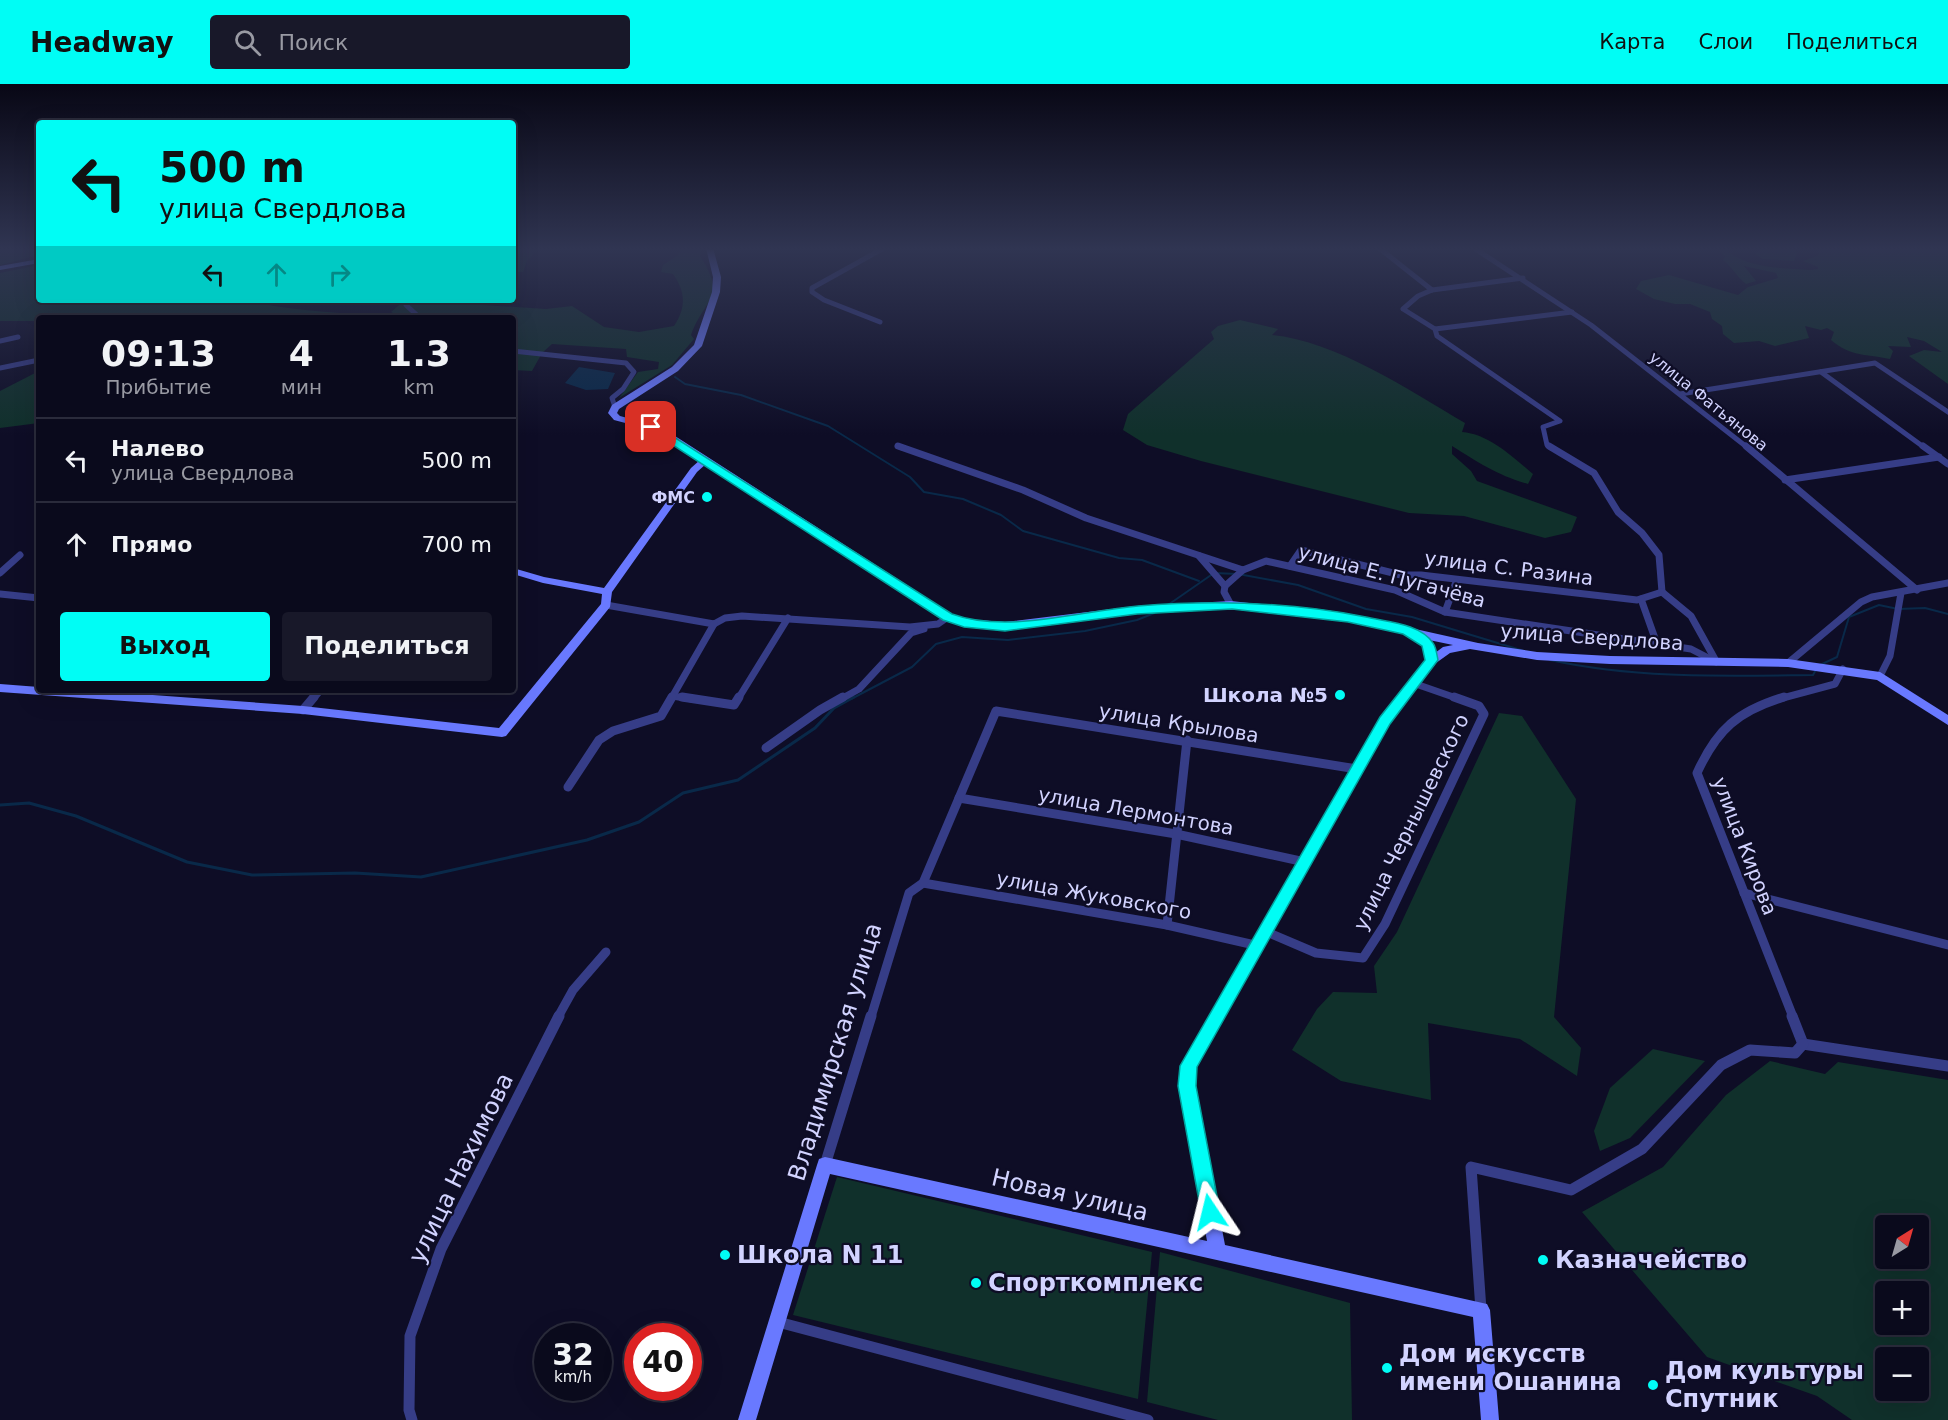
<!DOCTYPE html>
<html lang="ru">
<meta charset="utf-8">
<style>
:root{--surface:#0a0a1c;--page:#181829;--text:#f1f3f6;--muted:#999aa3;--line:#2a2b3b;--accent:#00fdf5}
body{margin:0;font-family:"DejaVu Sans",sans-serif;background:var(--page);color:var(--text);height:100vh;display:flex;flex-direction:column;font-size:22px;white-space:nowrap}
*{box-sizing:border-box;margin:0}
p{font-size:20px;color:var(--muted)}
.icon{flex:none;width:33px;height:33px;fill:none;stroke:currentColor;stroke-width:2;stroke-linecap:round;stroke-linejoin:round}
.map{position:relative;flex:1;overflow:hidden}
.panel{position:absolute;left:36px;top:231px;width:480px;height:378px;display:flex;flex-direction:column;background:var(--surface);border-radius:6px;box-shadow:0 6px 24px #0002,0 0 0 2px var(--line)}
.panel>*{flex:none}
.top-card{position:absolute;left:36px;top:36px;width:480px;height:183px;border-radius:6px;box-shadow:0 6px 24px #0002,0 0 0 2px var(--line);background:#00fdf5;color:#111;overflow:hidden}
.needle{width:39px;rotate:37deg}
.tools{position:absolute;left:1875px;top:1131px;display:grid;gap:12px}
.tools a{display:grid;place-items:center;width:54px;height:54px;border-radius:6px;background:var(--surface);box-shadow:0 6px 24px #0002,0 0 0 2px var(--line);font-size:30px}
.speed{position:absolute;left:534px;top:1239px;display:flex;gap:12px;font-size:30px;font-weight:700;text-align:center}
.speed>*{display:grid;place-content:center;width:78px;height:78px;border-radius:50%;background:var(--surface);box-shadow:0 6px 24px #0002,0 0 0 2px var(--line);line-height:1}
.speed small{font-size:15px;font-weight:400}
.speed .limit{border:9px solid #d22;background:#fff;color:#111}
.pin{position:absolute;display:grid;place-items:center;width:51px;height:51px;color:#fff;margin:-26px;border-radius:12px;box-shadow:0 3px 9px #0006}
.me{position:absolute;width:66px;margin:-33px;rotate:350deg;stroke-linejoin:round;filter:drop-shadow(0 0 4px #0008)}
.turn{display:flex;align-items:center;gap:21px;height:126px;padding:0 24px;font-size:27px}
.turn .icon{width:78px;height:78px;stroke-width:2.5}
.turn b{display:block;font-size:42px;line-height:51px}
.lanes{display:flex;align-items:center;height:57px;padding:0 24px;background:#0003;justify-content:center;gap:30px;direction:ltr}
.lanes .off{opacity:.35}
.eta{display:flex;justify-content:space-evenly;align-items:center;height:102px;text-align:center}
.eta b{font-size:36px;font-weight:700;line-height:42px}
.cta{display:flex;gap:12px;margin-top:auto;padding:12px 24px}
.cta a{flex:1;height:69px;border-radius:6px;background:var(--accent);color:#111;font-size:24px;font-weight:700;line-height:69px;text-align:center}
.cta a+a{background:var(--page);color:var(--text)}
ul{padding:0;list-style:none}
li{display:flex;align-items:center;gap:18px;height:84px;padding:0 24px;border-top:2px solid var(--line)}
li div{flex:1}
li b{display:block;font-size:22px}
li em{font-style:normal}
header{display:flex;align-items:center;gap:36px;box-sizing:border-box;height:84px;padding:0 30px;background:var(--accent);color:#111}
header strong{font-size:28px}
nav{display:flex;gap:33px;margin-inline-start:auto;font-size:21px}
.search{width:420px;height:54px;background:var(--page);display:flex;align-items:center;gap:15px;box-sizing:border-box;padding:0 21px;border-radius:6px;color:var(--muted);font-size:22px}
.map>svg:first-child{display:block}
</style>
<header>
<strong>Headway</strong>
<div class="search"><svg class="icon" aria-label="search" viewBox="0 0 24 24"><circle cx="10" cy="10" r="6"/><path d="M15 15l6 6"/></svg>Поиск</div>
<nav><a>Карта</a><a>Слои</a><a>Поделиться</a></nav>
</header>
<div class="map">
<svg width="1948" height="1336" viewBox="0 0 1948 1336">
<rect width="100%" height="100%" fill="#0e0d26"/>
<g fill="#10302b" fill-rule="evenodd">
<polygon points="0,164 39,164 39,171 0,181"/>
<polygon points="513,164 539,164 527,177 523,188 513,188"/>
<path d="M682,164H702L700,172C728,215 704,214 691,251L694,255L672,281L619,314L638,288L658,285L659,278L627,273L626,265L552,260L542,269L532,287L513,286V234H402L391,228L405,216L546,225L572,222L604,243L639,248L674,242C686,224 686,208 673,190L661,188L663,181L677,172Z"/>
<path d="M1717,164H1725C1744,185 1784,184 1811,186L1818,185V183L1803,177L1819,171L1818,164H1948V300L1909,272L1924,266L1942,268L1924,257L1907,253L1911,263L1888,262L1893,267L1890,275C1867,270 1851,273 1831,256L1834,248L1827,244L1821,246L1805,242L1809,254L1775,262L1759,257L1734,259L1723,250L1722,242L1712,235L1710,228L1690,220H1675L1654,215L1636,205L1641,197L1669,191L1738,211L1748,203L1778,194L1776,189L1744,182L1756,197L1746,200C1737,193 1733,184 1723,176L1725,172Z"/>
<polygon points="1762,164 1795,166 1797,170 1794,177 1763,175 1755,170"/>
<path d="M39,181V216H241C279,224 318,228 357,230C372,230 385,226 398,234H39V237H0V189Z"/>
<path d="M1240,236L1278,245L1272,251C1336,257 1409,306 1465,339L1462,348C1489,350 1513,373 1533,390L1528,400C1497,391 1479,379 1452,362V370L1471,387L1477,397L1577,433L1571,448L1545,454L1464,432L1409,429L1201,377L1147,361L1123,346L1128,330L1214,255L1211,248L1218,242Z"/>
<polygon points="39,287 39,339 0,344 0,307"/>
<polygon points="1499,629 1522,632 1576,715 1554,933 1581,964 1577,992 1520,955 1428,939 1431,1016 1341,997 1292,966 1317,925 1333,908 1377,909 1374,882 1397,848"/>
<polygon points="1653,965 1705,977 1630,1054 1600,1067 1594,1047 1610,1004"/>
<path d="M1770,977L1825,990L1838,978L1948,996V1336H1852L1817,1312L1707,1273L1582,1128L1663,1083L1726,1011ZM1886,1142H1918V1174H1886ZM1886,1208H1918V1240H1886ZM1886,1274H1918V1306H1886Z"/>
<polygon points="837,1093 1152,1168 1138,1315 793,1231"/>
<polygon points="1160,1168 1350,1219 1352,1336 1218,1336 1147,1318"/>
</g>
<polygon fill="#092949" points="579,283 615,289 608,305 586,306 565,299"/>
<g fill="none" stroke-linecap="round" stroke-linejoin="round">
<g stroke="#092949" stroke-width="2">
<polyline points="675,293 685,300 741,311 828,342 910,393 924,408 963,415 1001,431 1023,447 1119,474 1142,476 1199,497"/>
<polyline points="1165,523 1214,489 1238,490 1298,501 1366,525 1412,533 1524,567"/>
<path d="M1550,576C1637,595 1725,592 1813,591L1818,582L1837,573L1849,533L1879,521L1898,525L1925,524L1948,530"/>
<polyline points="851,615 912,583 936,560 962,553 1008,556 1085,547 1137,536 1157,528"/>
</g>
<polyline stroke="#092949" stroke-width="3" points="0,721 29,719 76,732 187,778 252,791 355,789 421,793 587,756 639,738 683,709 738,696 815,644 834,624 854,613"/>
<g stroke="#363d87" stroke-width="5">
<polyline points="1379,164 1432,206"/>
<polyline points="1474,164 1591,241 1748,364"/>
<polyline points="1523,194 1432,206 1418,212 1403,225 1435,245 1437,252 1560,337 1543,343 1547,361 1551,364"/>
<polyline points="410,216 406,221 420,234"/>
<polyline points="880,238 824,216 812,208 812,204 884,164"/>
<polyline points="1435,245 1572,228"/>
<polyline points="0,257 18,253"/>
<polyline points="513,267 626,279 634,288 623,305 612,314 615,323"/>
<polyline points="0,284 39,276"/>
<polyline points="1821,288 1925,364"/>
<polyline points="1680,310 1875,279 1948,328"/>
<polyline points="898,362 902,364"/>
</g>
<g stroke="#363d87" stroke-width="7">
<polyline points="898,362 1023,406 1086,434 1243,486 1266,477 1395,506 1445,528 1691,565 1716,578"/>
<polyline points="1549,362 1594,389 1618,428 1642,449 1659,471 1662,508"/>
<polyline points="1746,362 1917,506"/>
<polyline points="1923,362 1948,380"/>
<polyline points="1785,396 1939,373"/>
<polyline points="1199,472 1225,502 1243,486"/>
<polyline points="1290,482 1301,466 1401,491 1421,491 1637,516 1662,508"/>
<polyline points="0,489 20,471"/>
<polyline points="1225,502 1224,508 1231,521"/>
<polyline points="1662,508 1691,532 1716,577"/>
<polyline points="0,510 39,514"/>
<polyline points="1641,515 1657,560"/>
<polyline points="606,521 714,540 725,534 742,532 910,543 938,540 948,533"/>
<polyline points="1445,528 1456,498"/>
<polyline points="1788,579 1861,518 1872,513 1948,499"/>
<polyline points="1880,592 1890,572 1901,509"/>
<polyline points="1413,599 1459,615"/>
<polyline points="672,612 692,615"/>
<polyline points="313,615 321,606"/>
<polyline points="671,615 714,540"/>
<polyline points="738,615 788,534"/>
<polyline points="841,615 859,605 911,549 924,545"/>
<polyline points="1779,615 1835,600 1843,585"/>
</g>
<g stroke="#363d87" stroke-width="9">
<polyline points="682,613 734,621 739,613"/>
<path d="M1784,613C1738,627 1717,645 1697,689L1793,933"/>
<polyline points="303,626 314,613"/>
<polyline points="766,664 820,626 843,613"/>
<polyline points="568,703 599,656 613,647 661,632 672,613"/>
<polyline points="959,714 1176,750 1305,778"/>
<polyline points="923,799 1167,841 1259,862"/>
<polyline points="1744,809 1948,861"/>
<polyline points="1167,841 1187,656"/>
<polyline points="1267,848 1316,869 1363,874 1385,840 1484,630 1479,622 1454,613"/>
<polyline points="558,933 573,906 606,868"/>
<polyline points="871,933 909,809 923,799 996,627 1357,685"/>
</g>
<g stroke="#363d87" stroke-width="11">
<polyline points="1792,932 1803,960"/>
<polyline points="1803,960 1948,982"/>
<polyline points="825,1081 871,932"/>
<polyline points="1481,1226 1471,1083 1571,1106 1642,1065 1721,981 1750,966 1795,969 1803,960"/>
<polyline points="778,1238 1148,1336"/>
<polyline points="412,1336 409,1326 410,1252 441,1165 559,932"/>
</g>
<g fill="#6979ff" fill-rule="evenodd">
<path d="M706,164H713L721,193L720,208L702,262L678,287L619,325L617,329L620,332L654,341L675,352L952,530L965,535L1005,538L1137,522L1231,517L1348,530L1478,559L1537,568L1610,572L1788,575L1880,588L1948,631V641L1877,596L1788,583L1610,580L1537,576L1470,565L1450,569L1436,579L1389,639L1195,983V1002L1225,1161L1487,1220L1490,1226L1499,1336H1481L1473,1233L830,1090L756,1336H738L817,1081L819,1075L825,1073L1207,1157L1179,1002L1180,982L1381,633L1426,576L1422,562L1408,551L1348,538L1231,525L1137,530L1005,546L964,543L944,536L706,380L697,388L612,508L610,523L506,652L502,653L303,630L0,608V600L39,603V606H84L303,622L499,644L601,520L602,510L543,499L513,490V484L544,493L604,504L691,384L700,376L648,345L614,336L608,329L612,321L672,283L694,261L712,208L713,193ZM1429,556L1453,561L1443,563L1435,569Z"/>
<polygon points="39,175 39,179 0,186 0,182"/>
</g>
</g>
<linearGradient id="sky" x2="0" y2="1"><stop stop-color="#080715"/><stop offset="0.47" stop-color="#303552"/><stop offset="1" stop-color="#303552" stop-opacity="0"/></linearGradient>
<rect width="1948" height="351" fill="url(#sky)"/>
<path fill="#00fdf5" stroke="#00a49f" stroke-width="1.5" d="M648,341H655L952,530C1007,550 1080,527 1138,522C1213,516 1291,518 1366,533C1386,538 1420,539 1433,559C1436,563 1437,571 1438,576L1390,640L1197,983L1196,1002L1220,1128L1217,1134L1210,1137L1204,1134L1201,1128L1178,1002L1180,982L1380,633L1425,576L1422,562L1403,550L1348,538L1232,525L1137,530L1005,547L964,543L943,536L648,345Z"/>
<g fill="#00fdf5" stroke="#0e0d26" stroke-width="2">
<circle cx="707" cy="413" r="6"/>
<circle cx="1340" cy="611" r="6"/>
<circle cx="725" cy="1171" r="6"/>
<circle cx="1543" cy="1176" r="6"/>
<circle cx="976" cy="1199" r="6"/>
<circle cx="1387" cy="1284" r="6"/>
<circle cx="1653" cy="1301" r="6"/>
</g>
<g text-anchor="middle" stroke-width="4.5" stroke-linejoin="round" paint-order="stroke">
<g font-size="16" fill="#d2d3ff" stroke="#0e0d26">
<text transform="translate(1709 317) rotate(39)" y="6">улица Фатьянова</text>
</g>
<g font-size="16" font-weight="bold" fill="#d2d3ff" stroke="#0e0d26" text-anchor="end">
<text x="695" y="419">ФМС</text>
</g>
<g font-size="20" fill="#d2d3ff" stroke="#0e0d26">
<text transform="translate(1509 484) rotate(7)" y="7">улица С. Разина</text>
<text transform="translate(1392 492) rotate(15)" y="7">улица Е. Пугачёва</text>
<text transform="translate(1592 553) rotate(4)" y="7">улица Свердлова</text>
<text transform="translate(1179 639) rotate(9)" y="7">улица Крылова</text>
<text transform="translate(1136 727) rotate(10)" y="7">улица Лермонтова</text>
<text transform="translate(1411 738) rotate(-64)" y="7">улица Чернышевского</text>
<text transform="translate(1745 762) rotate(69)" y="7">улица Кирова</text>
<text transform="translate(1094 811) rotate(10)" y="7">улица Жуковского</text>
</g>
<g font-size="20" font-weight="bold" fill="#d2d3ff" stroke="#0e0d26" text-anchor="end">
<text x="1328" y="618">Школа №5</text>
</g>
<g font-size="24" fill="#d2d3ff" stroke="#0e0d26">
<text transform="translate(835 968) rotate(-73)" y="8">Владимирская улица</text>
<text transform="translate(461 1084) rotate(-64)" y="8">улица Нахимова</text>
<text transform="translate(1070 1111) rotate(13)" y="8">Новая улица</text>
</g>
<g font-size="24" font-weight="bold" fill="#d2d3ff" stroke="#0e0d26" text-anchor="start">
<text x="737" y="1179">Школа N 11</text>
<text x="1555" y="1184">Казначейство</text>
<text x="988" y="1207">Спорткомплекс</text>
<text x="1399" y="1278">Дом искусств<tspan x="1399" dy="28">имени Ошанина</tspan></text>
<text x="1665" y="1295">Дом культуры<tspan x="1665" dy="28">Спутник</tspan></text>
</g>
</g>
</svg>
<div class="tools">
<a><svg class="needle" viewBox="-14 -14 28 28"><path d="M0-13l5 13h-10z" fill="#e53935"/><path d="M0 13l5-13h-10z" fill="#999aa3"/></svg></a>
<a>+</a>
<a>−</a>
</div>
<div class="speed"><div>32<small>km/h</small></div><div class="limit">40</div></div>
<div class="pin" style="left:651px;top:343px;background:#d93025"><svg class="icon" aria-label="arrive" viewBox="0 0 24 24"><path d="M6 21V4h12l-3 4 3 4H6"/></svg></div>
<svg class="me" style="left:1210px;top:1128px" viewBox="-20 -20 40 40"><path d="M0-17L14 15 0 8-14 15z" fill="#00fdf5" stroke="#fff" stroke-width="4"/></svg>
<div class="top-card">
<div class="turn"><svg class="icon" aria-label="left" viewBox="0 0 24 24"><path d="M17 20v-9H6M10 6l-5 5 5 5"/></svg><div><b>500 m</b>улица Свердлова</div></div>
<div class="lanes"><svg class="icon" aria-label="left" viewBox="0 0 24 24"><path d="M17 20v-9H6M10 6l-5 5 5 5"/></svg><svg class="icon off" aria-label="ahead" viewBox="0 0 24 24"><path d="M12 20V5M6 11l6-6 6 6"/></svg><svg class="icon off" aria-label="right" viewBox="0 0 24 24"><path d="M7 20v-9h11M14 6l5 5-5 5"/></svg></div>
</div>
<section class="panel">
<div class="eta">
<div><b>09:13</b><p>Прибытие</p></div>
<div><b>4</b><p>мин</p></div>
<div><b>1.3</b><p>km</p></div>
</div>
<ul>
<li><svg class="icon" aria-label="left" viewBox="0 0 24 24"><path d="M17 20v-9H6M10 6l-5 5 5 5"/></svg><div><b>Налево</b><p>улица Свердлова</p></div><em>500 m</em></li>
<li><svg class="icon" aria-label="ahead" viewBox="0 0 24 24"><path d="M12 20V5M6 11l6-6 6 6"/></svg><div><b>Прямо</b></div><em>700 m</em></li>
</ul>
<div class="cta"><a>Выход</a><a>Поделиться</a></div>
</section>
</div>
